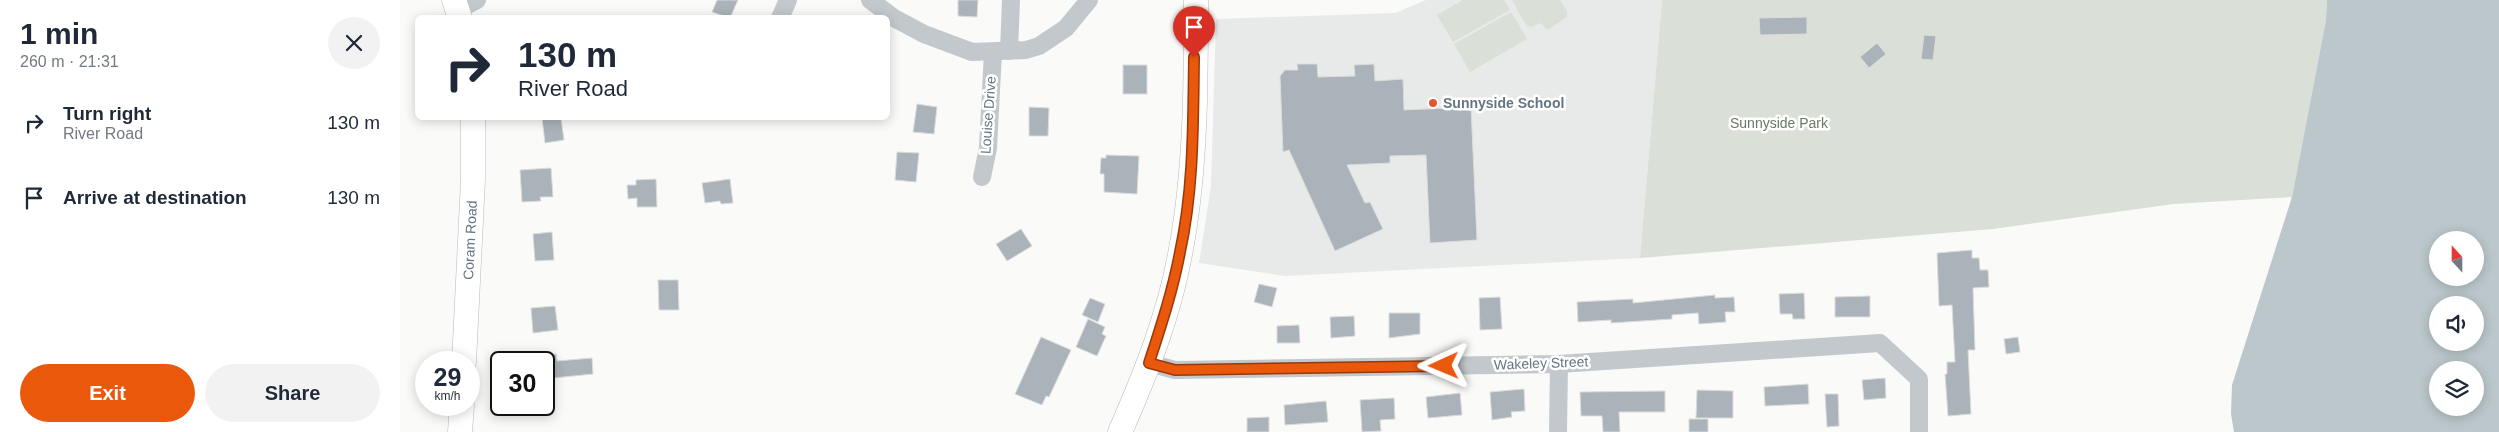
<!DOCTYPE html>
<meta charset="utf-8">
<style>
:root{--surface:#fff;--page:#f2f2f3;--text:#1f2937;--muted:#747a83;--accent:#ea580c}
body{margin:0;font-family:Arial,sans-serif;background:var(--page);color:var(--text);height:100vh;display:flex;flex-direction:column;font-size:19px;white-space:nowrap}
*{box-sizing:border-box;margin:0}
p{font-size:16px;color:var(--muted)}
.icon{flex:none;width:28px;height:28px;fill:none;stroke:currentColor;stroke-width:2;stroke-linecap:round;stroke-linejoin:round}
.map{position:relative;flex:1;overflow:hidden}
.panel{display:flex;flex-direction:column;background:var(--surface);width:400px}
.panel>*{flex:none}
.banner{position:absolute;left:15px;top:15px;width:475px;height:105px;border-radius:8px;box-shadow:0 2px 12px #0003;background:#fff;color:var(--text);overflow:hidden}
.needle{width:32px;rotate:339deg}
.tools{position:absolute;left:2029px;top:231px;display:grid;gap:10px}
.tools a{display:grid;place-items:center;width:55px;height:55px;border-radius:50%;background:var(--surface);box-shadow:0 2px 12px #0003;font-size:25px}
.speed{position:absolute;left:15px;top:351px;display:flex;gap:10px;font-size:25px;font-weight:700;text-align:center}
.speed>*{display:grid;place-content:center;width:65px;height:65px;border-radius:50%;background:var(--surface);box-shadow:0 2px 12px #0003;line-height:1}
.speed small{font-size:12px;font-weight:400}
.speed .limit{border:2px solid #111;border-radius:8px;background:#fff;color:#111}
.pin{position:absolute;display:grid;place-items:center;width:42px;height:42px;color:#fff;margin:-51px -21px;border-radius:50% 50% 50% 0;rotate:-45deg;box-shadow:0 0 5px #0007}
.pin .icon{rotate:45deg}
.me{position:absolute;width:55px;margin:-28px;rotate:269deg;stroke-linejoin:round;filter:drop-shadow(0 0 4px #0008)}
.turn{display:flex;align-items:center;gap:18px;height:105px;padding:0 20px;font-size:22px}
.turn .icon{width:65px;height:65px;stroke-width:2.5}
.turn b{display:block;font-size:35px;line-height:42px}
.round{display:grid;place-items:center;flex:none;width:52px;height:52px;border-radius:26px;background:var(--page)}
.head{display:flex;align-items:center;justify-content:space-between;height:85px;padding:0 20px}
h1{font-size:30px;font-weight:600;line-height:38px}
.action{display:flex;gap:10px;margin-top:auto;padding:10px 20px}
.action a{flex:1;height:58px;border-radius:30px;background:var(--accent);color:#fff;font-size:20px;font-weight:600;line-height:58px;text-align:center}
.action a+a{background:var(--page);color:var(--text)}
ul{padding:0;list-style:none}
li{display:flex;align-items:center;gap:15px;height:75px;padding:0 20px}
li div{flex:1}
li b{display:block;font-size:19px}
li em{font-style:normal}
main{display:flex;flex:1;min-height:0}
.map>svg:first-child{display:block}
</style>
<main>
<section class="panel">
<div class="head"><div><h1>1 min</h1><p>260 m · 21:31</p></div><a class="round"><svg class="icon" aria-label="close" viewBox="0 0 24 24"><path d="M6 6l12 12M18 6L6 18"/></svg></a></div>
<ul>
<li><svg class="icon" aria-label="right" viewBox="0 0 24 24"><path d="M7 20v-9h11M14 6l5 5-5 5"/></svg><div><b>Turn right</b><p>River Road</p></div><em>130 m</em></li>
<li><svg class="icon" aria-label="arrive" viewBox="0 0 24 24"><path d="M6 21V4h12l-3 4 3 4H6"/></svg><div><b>Arrive at destination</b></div><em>130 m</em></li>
</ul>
<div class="action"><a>Exit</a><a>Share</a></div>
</section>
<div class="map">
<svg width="2099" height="432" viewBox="0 0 2099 432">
<rect width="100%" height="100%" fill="#fafaf8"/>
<polygon fill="#e8e9e9" points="1026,0 1262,0 1240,258 885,276 799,263 811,186 816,19 995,13"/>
<g fill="#dadfd7">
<polygon points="1063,0 1104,0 1110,10 1053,42 1037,15"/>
<polygon points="1112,0 1160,0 1167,11 1167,17 1147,30 1141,23 1131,27 1126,25"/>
<polygon points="1262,0 1927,0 1926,20 1892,197 1774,204 1593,229 1240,258"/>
<polygon points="1111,12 1127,39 1070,72 1054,44"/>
</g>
<path fill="#bbc7cb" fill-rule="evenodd" d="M1927,0H2099V432H1834L1831,414L1832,385L1892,197L1926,20ZM2038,240H2075V278H2038ZM2038,305H2075V342H2038ZM2038,370H2075V408H2038Z"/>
<g fill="#aab3b9" stroke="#dcdcda">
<polygon points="317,0 338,0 330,18 312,12"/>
<polygon points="558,0 578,0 577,17 558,16"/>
<polygon points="1407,17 1407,34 1360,35 1359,18"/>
<polygon points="1524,35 1536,36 1533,60 1521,59"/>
<polygon points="1477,43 1486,54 1469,68 1460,57"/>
<polygon points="897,64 917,64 918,77 955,76 954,65 974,64 975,81 1003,79 1004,110 1071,107 1077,240 1030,243 1026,155 990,156 990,163 947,165 965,203 970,202 983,229 935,251 889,150 883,152 880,76 885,70 898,70"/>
<rect x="723" y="65" width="24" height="29"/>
<polygon points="517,104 537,107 534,134 513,132"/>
<polygon points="629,107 649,108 648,136 629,136"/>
<polygon points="142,118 161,118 164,140 145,143"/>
<polygon points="497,152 519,153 516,182 495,180"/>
<polygon points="706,155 739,156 737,194 704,192 704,174 700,174 701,158 706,158"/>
<polygon points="151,168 153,197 140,197 141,201 122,202 120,170"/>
<polygon points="256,179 257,207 237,207 237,198 228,199 227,185 236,185 236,180"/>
<polygon points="330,179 333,203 321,204 320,201 305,203 302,183"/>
<polygon points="621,229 632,246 607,261 596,244"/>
<polygon points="152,232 154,260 135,261 133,234"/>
<polygon points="1572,250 1572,258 1579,258 1580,270 1588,270 1589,287 1573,288 1575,350 1568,350 1571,414 1548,416 1545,374 1547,374 1547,362 1555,362 1552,305 1539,306 1537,253"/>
<polygon points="258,280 278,280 279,310 259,310"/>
<polygon points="859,284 877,288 872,307 854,302"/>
<polygon points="1404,293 1405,319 1393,319 1392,314 1380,314 1379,294"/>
<polygon points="1315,295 1315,298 1334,297 1335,312 1325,312 1326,322 1299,324 1298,313 1272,315 1272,319 1211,323 1211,320 1178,322 1177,302 1233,299 1233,303"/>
<polygon points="1470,296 1470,317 1435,317 1435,297"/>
<polygon points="1100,297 1102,329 1080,330 1079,298"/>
<polygon points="690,298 705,304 698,322 682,315"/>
<polygon points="155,306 158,330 133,333 131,308"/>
<polygon points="989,313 1020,313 1020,334 989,338"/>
<polygon points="954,316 955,336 931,338 930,317"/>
<polygon points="688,319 705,327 702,334 706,336 697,356 676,347"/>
<polygon points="899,325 900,343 877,343 877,326"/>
<polygon points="641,337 671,350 649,397 646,396 642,405 615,394"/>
<polygon points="1618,337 1620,352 1606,354 1604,339"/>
<polygon points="156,354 157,361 192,358 193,374 144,379 144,355"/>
<polygon points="1485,378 1486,398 1464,400 1462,380"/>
<polygon points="1408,384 1409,404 1365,406 1364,387"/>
<polygon points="1124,389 1125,411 1111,412 1112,417 1092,420 1090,392"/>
<polygon points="1297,390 1333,391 1333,418 1296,418"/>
<polygon points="1265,391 1265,412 1219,412 1220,432 1203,432 1202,416 1181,416 1180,392"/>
<polygon points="1060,393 1062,415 1028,418 1026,397"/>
<polygon points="1425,394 1438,394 1439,426 1427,427"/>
<polygon points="994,398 995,419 980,420 981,431 962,432 960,400"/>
<polygon points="926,401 928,422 885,425 884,405"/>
<polygon points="869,417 869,432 847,432 847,418"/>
<rect x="1289" y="419" width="19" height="13"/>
</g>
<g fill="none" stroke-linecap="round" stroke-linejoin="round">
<defs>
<g id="secondary">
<polyline points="54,0 60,18"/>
<path id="s1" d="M64,362L73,180V118"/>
<polyline points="60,432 62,405"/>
<path d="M720,432C746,373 770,313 781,249C796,168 796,83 796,0"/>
</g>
</defs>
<use href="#secondary" stroke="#b3babf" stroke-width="25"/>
<g stroke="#c3c8cc" stroke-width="18">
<polyline points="470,0 494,18 524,34 572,52 626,50 639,46 666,28 689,0"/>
<polyline points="58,10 77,0"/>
<polyline points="380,18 388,0"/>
<polyline points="609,51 611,0"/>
<polyline points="582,177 588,148 593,52"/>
<polyline points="749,363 775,370 1159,364 1480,343 1519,379 1519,432"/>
<polyline points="1158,432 1159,364"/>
</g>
<use href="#secondary" stroke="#fff" stroke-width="24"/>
</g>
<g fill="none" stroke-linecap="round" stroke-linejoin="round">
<defs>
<path id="route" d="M794,57C793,122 794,188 780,252C773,290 761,326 749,363L775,370L1044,366"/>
</defs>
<use href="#route" stroke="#983908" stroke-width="12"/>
<use href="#route" stroke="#ea580c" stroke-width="9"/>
</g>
<circle fill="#e4572e" stroke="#fff" stroke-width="2" cx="1033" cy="103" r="5"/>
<g text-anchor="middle" stroke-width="5" stroke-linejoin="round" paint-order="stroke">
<g font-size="14" font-weight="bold" fill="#657683" stroke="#fff" text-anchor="start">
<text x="1043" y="108">Sunnyside School</text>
</g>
<g font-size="14" fill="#657683" stroke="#fff">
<text transform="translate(588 115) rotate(-86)" y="5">Louise Drive</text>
<text dy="5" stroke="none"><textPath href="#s1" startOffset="122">Coram Road</textPath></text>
<text transform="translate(1141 363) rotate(-2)" y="5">Wakeley Street</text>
</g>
<g font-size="14" fill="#687a64" stroke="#fff">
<text x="1379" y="128">Sunnyside Park</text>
</g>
</g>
</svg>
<div class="tools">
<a><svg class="needle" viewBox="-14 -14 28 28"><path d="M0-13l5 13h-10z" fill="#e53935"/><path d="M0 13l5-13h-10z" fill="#747a83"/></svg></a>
<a><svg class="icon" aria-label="sound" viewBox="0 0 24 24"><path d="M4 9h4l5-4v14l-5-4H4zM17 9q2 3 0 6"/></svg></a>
<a><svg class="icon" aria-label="layers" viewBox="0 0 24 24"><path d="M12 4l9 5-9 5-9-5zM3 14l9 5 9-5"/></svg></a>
</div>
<div class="speed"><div>29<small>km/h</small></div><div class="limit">30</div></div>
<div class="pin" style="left:794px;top:57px;background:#d93025"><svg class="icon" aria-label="arrive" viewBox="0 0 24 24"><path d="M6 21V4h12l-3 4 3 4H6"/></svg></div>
<svg class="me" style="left:1044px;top:366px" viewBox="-20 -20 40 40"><path d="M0-17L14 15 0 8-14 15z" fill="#ea580c" stroke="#fff" stroke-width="4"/></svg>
<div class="banner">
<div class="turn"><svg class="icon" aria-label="right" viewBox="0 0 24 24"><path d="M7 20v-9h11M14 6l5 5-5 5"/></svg><div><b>130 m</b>River Road</div></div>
</div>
</div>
</main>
